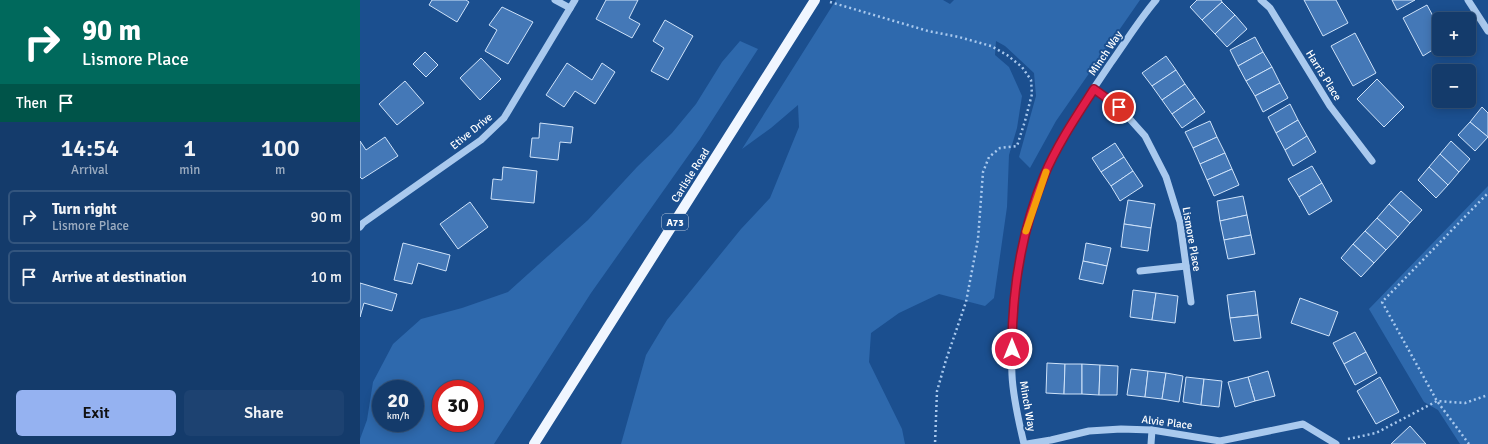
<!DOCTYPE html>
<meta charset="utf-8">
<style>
:root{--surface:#143b6b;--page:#1d4271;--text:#f1f3f6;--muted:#9dadc1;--line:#33557e;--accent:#95b2f1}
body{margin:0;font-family:Signika,sans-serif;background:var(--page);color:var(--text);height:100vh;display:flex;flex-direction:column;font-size:15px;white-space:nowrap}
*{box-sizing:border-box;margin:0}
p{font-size:13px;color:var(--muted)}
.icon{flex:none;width:22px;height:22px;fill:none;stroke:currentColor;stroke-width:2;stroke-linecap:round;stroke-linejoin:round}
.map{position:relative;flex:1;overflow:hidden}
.side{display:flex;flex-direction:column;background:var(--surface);width:360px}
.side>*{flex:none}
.banner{background:#00695c;color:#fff;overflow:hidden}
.fabs{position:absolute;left:1072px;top:12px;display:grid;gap:8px}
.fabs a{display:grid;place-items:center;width:44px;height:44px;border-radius:6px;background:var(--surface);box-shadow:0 2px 10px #0003,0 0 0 1px var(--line);font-size:20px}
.speed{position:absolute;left:12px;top:380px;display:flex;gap:8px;font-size:20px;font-weight:700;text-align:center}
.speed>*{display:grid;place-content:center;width:52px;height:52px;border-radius:50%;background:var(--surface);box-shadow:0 2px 10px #0003,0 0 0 1px var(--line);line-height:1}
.speed small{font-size:10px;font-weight:400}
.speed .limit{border:6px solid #d22;background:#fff;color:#111}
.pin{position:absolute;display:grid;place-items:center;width:34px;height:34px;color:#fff;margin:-17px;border:2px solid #fff;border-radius:50%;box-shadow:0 1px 4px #0007}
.me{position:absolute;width:44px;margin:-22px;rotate:0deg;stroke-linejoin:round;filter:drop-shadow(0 0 3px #0008)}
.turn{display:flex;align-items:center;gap:14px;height:84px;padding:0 16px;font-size:18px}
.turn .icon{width:52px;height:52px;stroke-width:2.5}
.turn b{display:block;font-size:28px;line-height:34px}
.then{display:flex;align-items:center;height:38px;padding:0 16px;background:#0003;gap:8px;font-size:15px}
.eta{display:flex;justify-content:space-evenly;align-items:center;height:68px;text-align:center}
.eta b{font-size:24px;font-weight:600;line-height:28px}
.action{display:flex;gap:8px;margin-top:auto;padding:8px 16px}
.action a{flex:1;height:46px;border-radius:6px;background:var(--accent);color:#111;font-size:16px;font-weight:600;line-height:46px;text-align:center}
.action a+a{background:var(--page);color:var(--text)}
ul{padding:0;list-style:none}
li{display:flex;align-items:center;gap:12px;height:54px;margin:0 8px 6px;padding:0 8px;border:2px solid var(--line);border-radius:6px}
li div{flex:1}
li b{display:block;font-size:15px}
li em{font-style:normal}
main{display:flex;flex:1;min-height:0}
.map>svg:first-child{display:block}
</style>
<main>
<section class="side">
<div class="banner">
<div class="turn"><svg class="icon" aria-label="right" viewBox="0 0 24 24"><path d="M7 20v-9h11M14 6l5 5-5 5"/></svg><div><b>90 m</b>Lismore Place</div></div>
<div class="then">Then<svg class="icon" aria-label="arrive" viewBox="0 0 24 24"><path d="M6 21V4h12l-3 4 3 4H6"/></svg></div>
</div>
<div class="eta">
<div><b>14:54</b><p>Arrival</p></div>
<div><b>1</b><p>min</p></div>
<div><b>100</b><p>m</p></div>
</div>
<ul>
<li><svg class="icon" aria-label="right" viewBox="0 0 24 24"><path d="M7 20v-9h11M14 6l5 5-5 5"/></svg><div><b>Turn right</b><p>Lismore Place</p></div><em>90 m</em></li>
<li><svg class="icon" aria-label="arrive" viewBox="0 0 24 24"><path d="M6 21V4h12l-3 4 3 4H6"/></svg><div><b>Arrive at destination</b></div><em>10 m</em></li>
</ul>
<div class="action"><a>Exit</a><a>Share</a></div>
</section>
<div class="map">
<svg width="1128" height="444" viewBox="0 0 1128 444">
<rect width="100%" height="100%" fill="#1b4f8f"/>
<g fill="#2e69ad" fill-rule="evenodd">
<polygon points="476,0 583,0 590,4 594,0 780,0 696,121 670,168 659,157 676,96 674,73 645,46 636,41 635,55 649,67 662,96 657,128 649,155 647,207 634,298 625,306 579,294 539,313 511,333 509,362 542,429 545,444 261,444 286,355 307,320 381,229 410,198 439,127 438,105 411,128 382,149"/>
<path d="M380,41L398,49L340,139L231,293L134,444H0V439L7,420L13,382L33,344L61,319L102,308L148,292L228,220L277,167L312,133L336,104L362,62ZM21,389H55V423H21ZM81,389H115V423H81Z"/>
<polygon points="1128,186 1128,444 1100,444 1078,410 1064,402 1009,309"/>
</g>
<g fill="#4478b7" stroke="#cfe3fa">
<polygon points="72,0 106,0 109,2 97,22 69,5"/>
<polygon points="246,0 278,0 269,18 280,24 272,38 236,19"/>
<polygon points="837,0 861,0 862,2 842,20 830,7"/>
<polygon points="944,0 976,0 988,23 963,36"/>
<polygon points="1032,0 1055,0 1037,10"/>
<polygon points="862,2 875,15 855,34 842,20"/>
<polygon points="1067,5 1079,27 1079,46 1063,56 1043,18"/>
<polygon points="142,7 173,22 148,64 125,51 137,30 129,25"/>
<polygon points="875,15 887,29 867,47 855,34"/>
<polygon points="305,20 333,36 308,80 291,71 304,48 293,41"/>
<polygon points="995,33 1016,73 993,86 971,46"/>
<polygon points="895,37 903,52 878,66 870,50"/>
<polygon points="65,52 78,65 66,77 53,64"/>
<polygon points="903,52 912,67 886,81 878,66"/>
<polygon points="806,56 816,70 792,86 782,73"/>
<polygon points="121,58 141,79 120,100 100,78"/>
<polygon points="207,63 232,80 242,63 255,72 235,104 215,91 204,107 186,95"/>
<polygon points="912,67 920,83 895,96 886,81"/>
<polygon points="816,70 825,84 802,100 792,86"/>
<polygon points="1017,79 1044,107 1024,127 997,99"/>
<polygon points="45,81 64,103 37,125 19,104"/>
<polygon points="920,83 928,98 903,112 895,96"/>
<polygon points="825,84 835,98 812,114 802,100"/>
<polygon points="835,98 845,112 822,128 812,114"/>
<polygon points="930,104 938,120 916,133 908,117"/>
<polygon points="1122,107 1128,113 1128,137 1110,122"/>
<polygon points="938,120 947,136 925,150 916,133"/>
<polygon points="850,121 857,137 833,148 825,132"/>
<polygon points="1110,122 1128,137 1115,151 1098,135"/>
<polygon points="180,123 213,127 211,143 200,142 198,160 170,157 172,138 179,138"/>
<polygon points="947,136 956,152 933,166 925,150"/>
<polygon points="25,137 38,156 2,179 0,177 0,141 6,150"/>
<polygon points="857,137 865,153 840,164 833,148"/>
<polygon points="1091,141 1110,159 1099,172 1080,154"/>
<polygon points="755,143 764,157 741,172 732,158"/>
<polygon points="865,153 872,169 847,180 840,164"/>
<polygon points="1080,154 1099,172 1088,185 1069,167"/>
<polygon points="764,157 773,171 751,186 741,172"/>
<polygon points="952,166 962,183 939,197 928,179"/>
<polygon points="143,167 177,171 174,203 131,199 133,179 142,180"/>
<polygon points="1069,167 1088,185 1076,198 1058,180"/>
<polygon points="872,169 879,185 854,196 847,180"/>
<polygon points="773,171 783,186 760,201 751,186"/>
<polygon points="962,183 972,201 949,215 939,197"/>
<polygon points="1041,191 1062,210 1050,223 1029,204"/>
<polygon points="883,196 887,215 860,221 857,201"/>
<polygon points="768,200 795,204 791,228 764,224"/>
<polygon points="110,202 128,227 98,249 80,224"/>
<polygon points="1029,204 1050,223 1038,237 1017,218"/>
<polygon points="887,215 891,235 864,240 860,221"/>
<polygon points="1017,218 1038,237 1026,250 1005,231"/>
<polygon points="764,224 791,228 788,251 761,247"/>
<polygon points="1005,231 1026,250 1014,263 993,244"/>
<polygon points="891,235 895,254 868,259 864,240"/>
<polygon points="43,243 90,255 86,271 58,263 52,284 34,280"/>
<polygon points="726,243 751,248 747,266 723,261"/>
<polygon points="993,244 1014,263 1001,277 981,258"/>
<polygon points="723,261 747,266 743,284 719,279"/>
<polygon points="0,283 37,294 32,311 4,303 0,317"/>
<polygon points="773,290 796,293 792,320 770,317"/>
<polygon points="895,291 898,315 870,318 867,295"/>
<polygon points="796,293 818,296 815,323 792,320"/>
<polygon points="940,298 978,312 969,336 931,323"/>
<polygon points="898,315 901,338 874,341 870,318"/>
<polygon points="995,332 1006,352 984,364 973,343"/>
<polygon points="1006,352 1017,373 995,385 984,364"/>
<polygon points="687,363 705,364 704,394 686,393"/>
<polygon points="705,364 722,364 722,394 704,394"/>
<polygon points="722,364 740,365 739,395 722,394"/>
<polygon points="740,365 758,366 757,395 739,395"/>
<polygon points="771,369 788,371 785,397 767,395"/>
<polygon points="788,371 806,373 802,399 785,397"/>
<polygon points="908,371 915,396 895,401 888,377"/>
<polygon points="806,373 823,376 819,402 802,399"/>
<polygon points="826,377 844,379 841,405 823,402"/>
<polygon points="888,377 895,401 875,407 868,382"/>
<polygon points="1020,377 1039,412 1016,424 997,391"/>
<polygon points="844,379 862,381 859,407 841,405"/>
<polygon points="1050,426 1066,444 1031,444"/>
</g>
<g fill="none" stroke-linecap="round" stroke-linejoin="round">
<g stroke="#a9c9ee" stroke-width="2.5" stroke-dasharray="2 3" stroke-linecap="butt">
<polyline points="470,2 568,31 599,37 631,46 647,55 662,67 671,80 672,94 665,121 657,146 640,148 629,157 623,172 618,239 606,302 586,360 577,391 575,444"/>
<polyline points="988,439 1016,433 1077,401 1105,403 1128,395"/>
<polyline points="1109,444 1077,401 1022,302 1128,193"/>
</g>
<g stroke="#a9c9ee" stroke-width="7">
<polyline points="195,0 210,8"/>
<polyline points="901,0 910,8 970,106 1012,161"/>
<polyline points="1108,0 1128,31"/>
<polyline points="734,89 759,107 785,136 806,177 820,222 831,302"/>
<polyline points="0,227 3,223 121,140 144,118 215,0"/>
<polyline points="780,271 826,266"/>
<path d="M664,444C659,422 653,398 652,375C649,308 659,239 684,176C700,136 726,100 750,64C765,43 779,20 796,0"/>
<polyline points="667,444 691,440 729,431 761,429 792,430 860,441 943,424 976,444"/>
<polyline points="791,444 792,430"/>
</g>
<polyline stroke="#f0f6ff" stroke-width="10" points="174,444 455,0"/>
</g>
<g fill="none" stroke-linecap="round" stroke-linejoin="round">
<defs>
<path id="route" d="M652,349C652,290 662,230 684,176C697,145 716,117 734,89L759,107"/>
</defs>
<use href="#route" stroke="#92132f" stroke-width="10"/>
<use href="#route" stroke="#e11d48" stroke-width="7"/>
<polyline stroke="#f59e0b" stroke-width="7" points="666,231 686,172"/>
</g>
<g text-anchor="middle" stroke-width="4" stroke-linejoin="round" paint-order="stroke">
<rect fill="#1b4f8f" stroke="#bbcadd" stroke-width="1" x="302" y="214" width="26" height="16" rx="3"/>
<g font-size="10" font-weight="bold" fill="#fff">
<text x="315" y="226">A73</text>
</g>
<g font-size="11" fill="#fff" stroke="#1b4f8f">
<text transform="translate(745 53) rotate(-56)" y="4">Minch Way</text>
<text transform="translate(964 75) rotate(58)" y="4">Harris Place</text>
<text transform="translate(111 131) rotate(-39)" y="4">Etive Drive</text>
<text transform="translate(330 175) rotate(-58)" y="4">Carlisle Road</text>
<text transform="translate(832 239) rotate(80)" y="4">Lismore Place</text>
<text transform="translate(668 406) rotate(80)" y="4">Minch Way</text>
<text transform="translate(807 422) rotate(7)" y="4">Alvie Place</text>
</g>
</g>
</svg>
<div class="fabs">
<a>+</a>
<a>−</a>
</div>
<div class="speed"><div>20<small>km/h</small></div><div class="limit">30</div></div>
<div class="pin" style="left:759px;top:107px;background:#d93025"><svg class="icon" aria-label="arrive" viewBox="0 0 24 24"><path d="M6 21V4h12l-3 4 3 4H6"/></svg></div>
<svg class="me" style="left:652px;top:349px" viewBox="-20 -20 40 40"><circle r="17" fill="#e11d48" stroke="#fff" stroke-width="3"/><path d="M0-11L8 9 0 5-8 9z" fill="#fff"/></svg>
</div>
</main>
